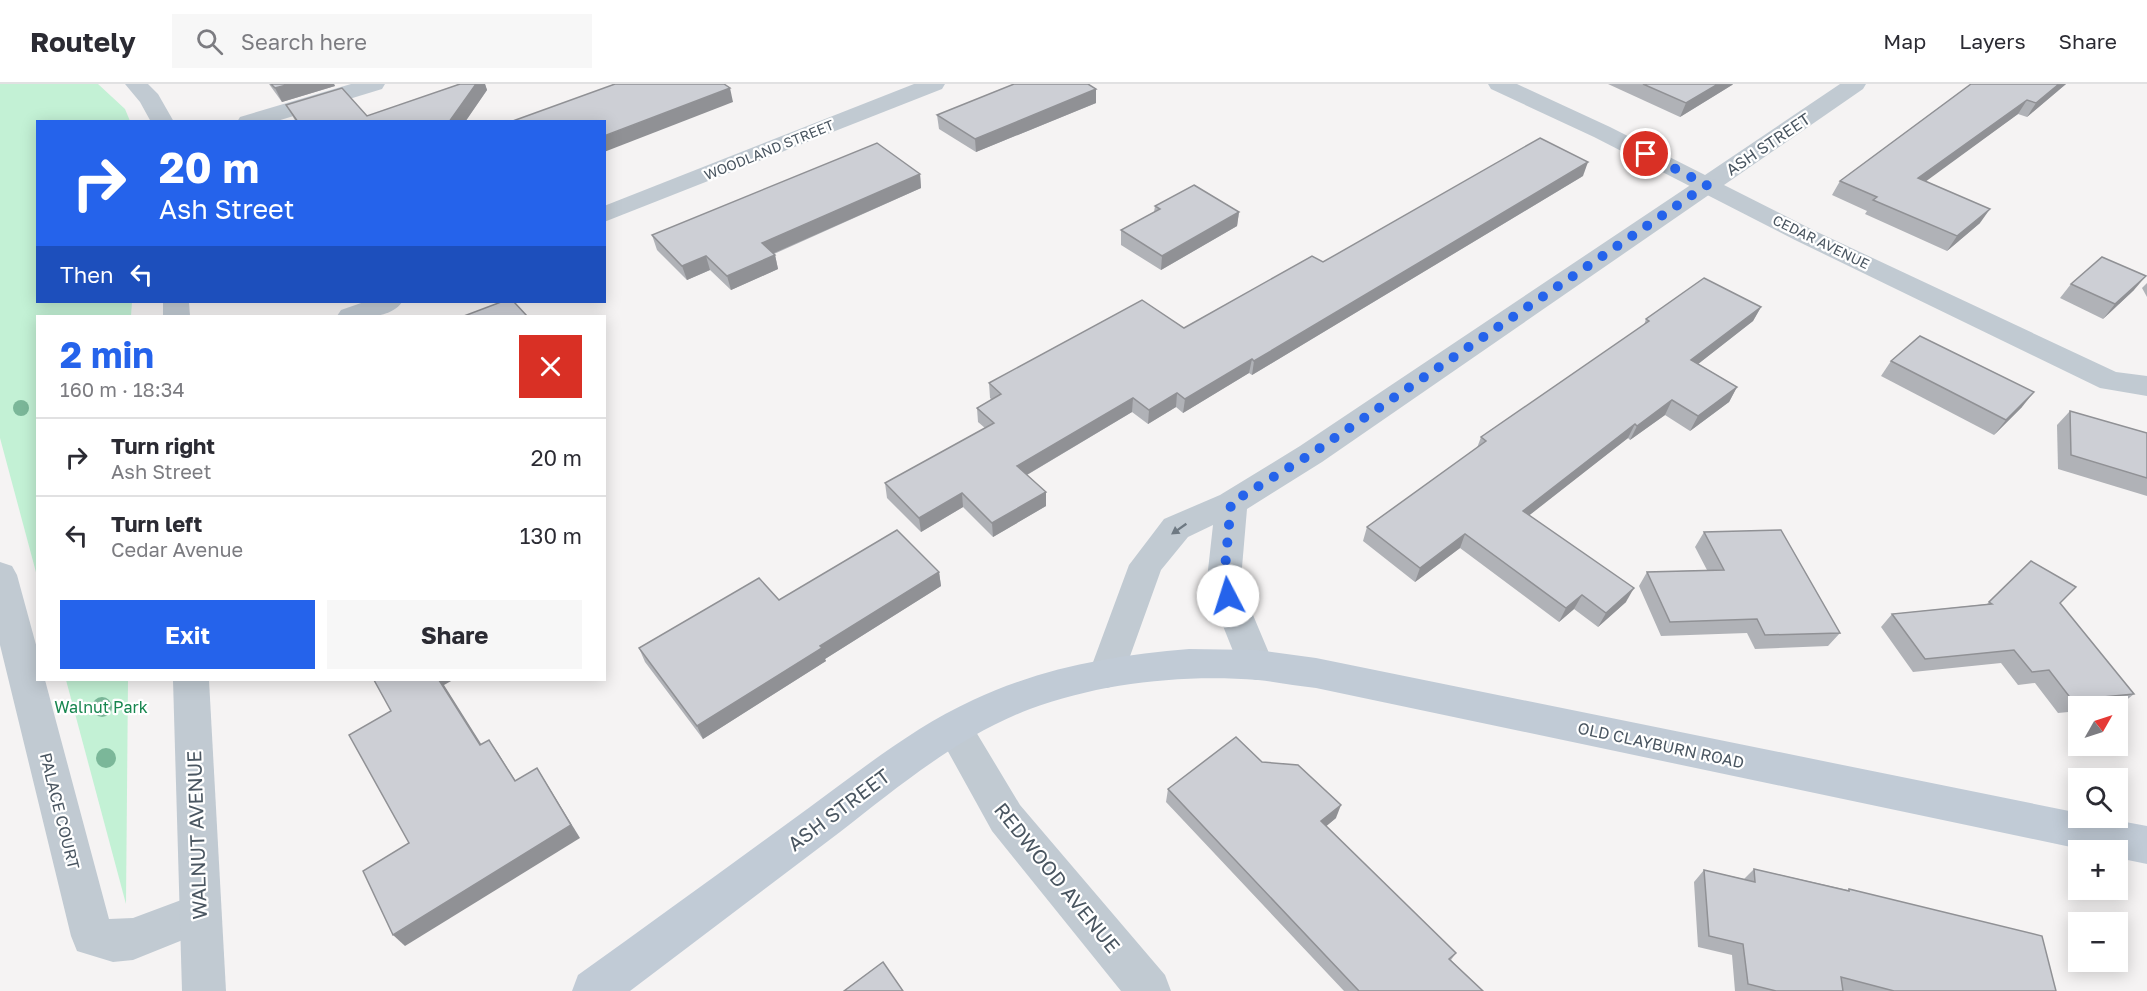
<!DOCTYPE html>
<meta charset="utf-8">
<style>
:root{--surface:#fff;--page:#f7f7f7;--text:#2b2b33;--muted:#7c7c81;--line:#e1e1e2;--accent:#2563eb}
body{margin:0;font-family:"Golos Text",sans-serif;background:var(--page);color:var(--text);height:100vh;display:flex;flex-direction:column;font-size:22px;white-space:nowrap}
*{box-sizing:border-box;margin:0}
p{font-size:20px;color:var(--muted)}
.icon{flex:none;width:33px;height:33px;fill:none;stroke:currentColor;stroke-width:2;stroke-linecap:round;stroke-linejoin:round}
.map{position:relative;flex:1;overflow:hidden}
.panel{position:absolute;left:36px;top:231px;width:570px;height:366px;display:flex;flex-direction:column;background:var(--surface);border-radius:0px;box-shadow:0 3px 15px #0003}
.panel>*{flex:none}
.hud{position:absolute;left:36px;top:36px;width:570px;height:183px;border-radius:0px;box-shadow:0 3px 15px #0003;background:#2563eb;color:#fff;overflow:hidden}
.needle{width:39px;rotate:51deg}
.fabs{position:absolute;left:2068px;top:612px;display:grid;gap:12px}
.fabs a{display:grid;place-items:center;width:60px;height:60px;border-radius:0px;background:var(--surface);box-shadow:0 3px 15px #0003;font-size:30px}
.pin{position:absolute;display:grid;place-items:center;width:51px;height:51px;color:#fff;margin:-26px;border:3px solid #fff;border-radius:50%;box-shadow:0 2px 6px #0007}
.me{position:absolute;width:66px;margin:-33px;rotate:355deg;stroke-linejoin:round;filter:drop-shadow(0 0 4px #0008)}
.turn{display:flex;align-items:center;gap:21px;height:126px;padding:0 24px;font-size:27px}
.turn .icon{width:78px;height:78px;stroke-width:2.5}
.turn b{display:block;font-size:42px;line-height:51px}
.then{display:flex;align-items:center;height:57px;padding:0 24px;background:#0003;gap:12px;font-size:22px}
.round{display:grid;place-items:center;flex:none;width:63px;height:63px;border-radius:0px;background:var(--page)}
.headline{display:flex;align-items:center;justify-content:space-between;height:102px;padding:0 24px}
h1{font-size:36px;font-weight:700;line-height:45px;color:var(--accent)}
.action{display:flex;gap:12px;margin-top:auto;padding:12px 24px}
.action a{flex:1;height:69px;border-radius:0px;background:var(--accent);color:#fff;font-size:24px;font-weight:700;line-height:69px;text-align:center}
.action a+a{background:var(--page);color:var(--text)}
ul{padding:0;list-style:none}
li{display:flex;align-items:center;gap:18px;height:78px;padding:0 24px;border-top:2px solid var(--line)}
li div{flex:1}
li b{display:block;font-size:22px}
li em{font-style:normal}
header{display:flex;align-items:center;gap:36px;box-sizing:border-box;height:84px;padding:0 30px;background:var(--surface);border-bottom:2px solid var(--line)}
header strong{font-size:28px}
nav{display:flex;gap:33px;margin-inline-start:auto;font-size:21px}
.search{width:420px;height:54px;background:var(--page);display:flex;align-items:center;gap:15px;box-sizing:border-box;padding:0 21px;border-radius:0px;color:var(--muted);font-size:22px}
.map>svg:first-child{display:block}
</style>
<header>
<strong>Routely</strong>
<div class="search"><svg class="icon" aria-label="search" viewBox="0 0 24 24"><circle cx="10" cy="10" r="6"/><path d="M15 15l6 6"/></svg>Search here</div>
<nav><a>Map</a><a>Layers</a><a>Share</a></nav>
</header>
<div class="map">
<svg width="2147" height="907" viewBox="0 0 2147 907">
<rect width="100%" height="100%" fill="#f5f3f3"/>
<g fill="#c3f1d5">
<polygon points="0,0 98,0 125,25 130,37 38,38 38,218 132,218 131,232 38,232 37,492 0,354"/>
<polygon points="66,596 128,596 126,820"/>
</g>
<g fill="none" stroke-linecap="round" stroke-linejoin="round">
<g fill="#c1cad2" fill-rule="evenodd">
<polygon points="351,0 385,0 382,5 274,38 237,38 240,33"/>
<polygon points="914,0 945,0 942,5 604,138 604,122"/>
<polygon points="1488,0 1517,0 1610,43 1705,91 1840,0 1866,0 1863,5 1724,101 1813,146 2116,288 2147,292 2147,312 2100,304 1795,156 1594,53 1491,5"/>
<path d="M364,218H402C390,236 356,234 337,232L341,226Z"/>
<polygon points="0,478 12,482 17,491 38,568 38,596 45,596 109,835 133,834 200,809 215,815 221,829 215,843 133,876 113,878 77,867 71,852 0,561"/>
<polygon points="954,628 967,633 1020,721 1165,891 1171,907 1121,907 992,747 935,644 941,633"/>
</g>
<g fill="#c1cad2" fill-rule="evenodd">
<polygon points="125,0 148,0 158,10 174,38 151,38 140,18"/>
<polygon points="1707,94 1716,96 1719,101 1716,106 1322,378 1247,425 1241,495 1245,512 1274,581 1269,592 1256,596 1243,592 1211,512 1207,495 1213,441 1188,453 1161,486 1120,600 1107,604 1094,600 1089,589 1129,481 1164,435 1220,411 1300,362 1698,96"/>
<polygon points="163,218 189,218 190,232 163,232"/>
<polygon points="173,596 209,596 226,907 182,907"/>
</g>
<path fill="#c1cbd6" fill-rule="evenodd" d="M1189,565L1257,566L1316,574L2079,729V734H2104L2147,742V780L2118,774V766H2085L1316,604C1296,602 1277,598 1258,596C1183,590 1100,599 1030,625C959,652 899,702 840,748C770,801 700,854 630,907H572L578,891C656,835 733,779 810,723C862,685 914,643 973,616C1041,584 1114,571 1189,565Z"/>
</g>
<g fill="#7bb799">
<circle cx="21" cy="324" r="8"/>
<circle cx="102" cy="623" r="10"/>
<circle cx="106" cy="674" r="10"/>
</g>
<g fill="#b0b2b7">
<polygon points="269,0 334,0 335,2 282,18"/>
<polygon points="460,0 485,0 487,6 465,38 296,38 286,21 367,32"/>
<polygon points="1608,0 1733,0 1732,1 1680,33"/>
<polygon points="1971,0 2066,0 2027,33 2018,30 1925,97 1980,139 1947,167 1865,130 1867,127 1832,111 1840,97"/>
<polygon points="1096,5 1096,19 976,68 939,45 937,31"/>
<polygon points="920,90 921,104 774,170 775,171 778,185 731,206 710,186 687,196 657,166 652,151"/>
<polygon points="1583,92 1252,291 1249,289 1183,329 1176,323 1148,340 1132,328 1027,391 1046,408 1046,422 993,453 963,423 921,448 887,414 885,399 985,344 978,338 977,324 992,316 990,314 989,299 1184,244 1323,178"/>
<polygon points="1155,122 1239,128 1237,142 1161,186 1121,161 1121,146 1154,128"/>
<polygon points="2147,199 2147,213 2142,204"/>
<polygon points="2071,200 2134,206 2103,235 2060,214"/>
<polygon points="1761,223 1753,237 1698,280 1737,303 1729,318 1690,347 1665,331 1630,356 1628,354 1529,431 1626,518 1598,543 1574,525 1559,538 1460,464 1415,498 1363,457 1367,443 1477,364 1481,353 1644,241 1646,235"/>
<polygon points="1891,277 2022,323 1994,351 1881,292"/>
<polygon points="2070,327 2147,349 2147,412 2058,385 2057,341"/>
<polygon points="1704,448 1840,549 1828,562 1755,565 1747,549 1661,552 1639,502 1647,488 1707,486 1695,463"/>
<polygon points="2031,477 2060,519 2134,610 2119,622 2079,622 2079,627 2058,629 2035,599 2018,601 2001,579 1913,588 1881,543 1892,530 1987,520"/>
<polygon points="939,488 941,502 825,575 826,577 703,655 645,578 639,564 779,516"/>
<polygon points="1262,678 1336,734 1326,742 1456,869 1451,876 1483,907 1344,907 1166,718 1168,705"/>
<polygon points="1754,785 1848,806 1849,805 2056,907 1735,907 1732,871 1698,863 1694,798 1704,786 1744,795"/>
</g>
<g fill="#909195">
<polygon points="290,0 334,0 335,2 282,18 275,4"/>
<polygon points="476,0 485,0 487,6 465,38 449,38"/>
<polygon points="1718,0 1733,0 1732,1 1680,33 1686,19"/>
<polygon points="2059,0 2066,0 2027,33 2036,19"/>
<polygon points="730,4 733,18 604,68 604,52"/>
<polygon points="1096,5 1096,19 976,68 975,55"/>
<polygon points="2027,16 2018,30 1910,109 1918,94"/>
<polygon points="1588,78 1583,92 1252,291 1254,277"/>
<polygon points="920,90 921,104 765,173 762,159"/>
<polygon points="1990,125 1980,139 1947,167 1957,152"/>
<polygon points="1239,128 1237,142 1161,186 1162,172"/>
<polygon points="775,171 778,185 731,206 727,192"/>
<polygon points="706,172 710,186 687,196 682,182"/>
<polygon points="2146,192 2134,206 2103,235 2115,220"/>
<polygon points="1761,223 1753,237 1684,291 1691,276"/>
<polygon points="1252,275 1249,289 1183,329 1185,315"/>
<polygon points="1737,303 1729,318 1690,347 1698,332"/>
<polygon points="2034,308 2022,323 1994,351 2006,336"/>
<polygon points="1177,309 1176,323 1148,340 1149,326"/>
<polygon points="1133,314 1132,328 1018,396 1017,382"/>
<polygon points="1672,316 1665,331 1630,356 1637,342"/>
<polygon points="1635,340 1628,354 1517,441 1523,427"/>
<polygon points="1046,408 1046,422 993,453 992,439"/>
<polygon points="962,409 963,423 921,448 919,434"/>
<polygon points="1465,450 1460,464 1415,498 1420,484"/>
<polygon points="939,488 941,502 825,575 826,577 703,655 697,642 820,562"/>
<polygon points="1634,504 1626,518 1598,543 1606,529"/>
<polygon points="1582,511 1574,525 1559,538 1566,524"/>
<polygon points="439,596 453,596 444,601 490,674 480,661"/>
<polygon points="489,656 498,669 524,710 515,697"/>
<polygon points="537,684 580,754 405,862 393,851"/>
<polygon points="1341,721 1336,734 1317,750 1321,737"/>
</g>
<g fill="#cdcfd5" stroke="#909195" stroke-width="1.5">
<polygon points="271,0 290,0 275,4"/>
<polygon points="460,0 476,0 449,38 298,38 286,21 342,4 367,32"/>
<polygon points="615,0 724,0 730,4 604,52 604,38 510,38"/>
<polygon points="1014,0 1088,0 1096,5 975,55 937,31"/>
<polygon points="1643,0 1718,0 1686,19"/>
<polygon points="1971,0 2059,0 2036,19 2027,16 1918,94 1990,125 1957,152 1873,116 1877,113 1840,97"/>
<polygon points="1540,54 1588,78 1254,277 1252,275 1185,315 1177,309 1149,326 1133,314 1017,382 1046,408 992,439 962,409 919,434 885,399 994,339 977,324 1001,310 989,299 1142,216 1184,244 1312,172 1323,178"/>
<polygon points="877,59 920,90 762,159 775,171 727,192 706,172 682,182 652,151"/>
<polygon points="1194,101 1239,128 1162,172 1121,146 1160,125 1155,122"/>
<polygon points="2102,173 2146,192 2115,220 2071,200"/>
<polygon points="1704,194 1761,223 1691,276 1737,303 1698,332 1672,316 1637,342 1635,340 1523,427 1634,504 1606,529 1582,511 1566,524 1465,450 1420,484 1367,443 1486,357 1481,353 1649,237 1646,235"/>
<polygon points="501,218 514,218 527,232 464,232"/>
<polygon points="1920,252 2034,308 2006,336 1891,277"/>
<polygon points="2070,327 2147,349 2147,394 2071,371"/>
<polygon points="897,446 939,488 820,562 822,564 697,642 639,564 759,494 779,516"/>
<polygon points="1781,446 1840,549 1765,551 1757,535 1670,538 1647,488 1724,486 1704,448"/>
<polygon points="2031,477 2076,503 2060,519 2134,610 2072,616 2049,586 2032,588 2014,566 1925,575 1892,530 1992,520 1989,518"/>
<polygon points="374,596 439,596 480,661 489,656 515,697 537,684 571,741 393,851 363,787 409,759 349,651 391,627"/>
<polygon points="1236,653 1262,678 1298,681 1341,721 1321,737 1456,869 1449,875 1483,907 1359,907 1168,705"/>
<polygon points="1754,785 1849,807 1849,805 2042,852 2056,907 1894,907 1841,893 1843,907 1776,907 1748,900 1743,860 1709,852 1704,786 1755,798"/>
<polygon points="883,878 903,907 844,907"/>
</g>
<defs><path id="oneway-solid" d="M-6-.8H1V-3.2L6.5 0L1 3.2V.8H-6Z" transform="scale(1.5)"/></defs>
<use fill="#6e7983" href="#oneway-solid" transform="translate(1179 445) rotate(145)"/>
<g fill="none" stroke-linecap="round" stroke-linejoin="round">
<polyline stroke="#2563eb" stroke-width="10" stroke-dasharray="0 18" points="1228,512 1224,495 1231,419 1311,370 1707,101 1646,70"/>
</g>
<g text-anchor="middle" stroke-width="4.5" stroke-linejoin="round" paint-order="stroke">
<g font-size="14" fill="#4a5661" stroke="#fff">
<text transform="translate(769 66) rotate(-22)" y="5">WOODLAND STREET</text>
<text transform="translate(1821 158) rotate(26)" y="5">CEDAR AVENUE</text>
</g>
<g font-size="16" fill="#4a5661" stroke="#fff">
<text transform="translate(1768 60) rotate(-34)" y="6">ASH STREET</text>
<text transform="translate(1661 661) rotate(12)" y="6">OLD CLAYBURN ROAD</text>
<text transform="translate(60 727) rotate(76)" y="6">PALACE COURT</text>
</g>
<g font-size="16" fill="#17864f" stroke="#fff">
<text x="101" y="629">Walnut Park</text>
</g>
<g font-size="20" fill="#4a5661" stroke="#fff">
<text transform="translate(839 726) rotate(-37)" y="7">ASH STREET</text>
<text transform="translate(197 751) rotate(-92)" y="7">WALNUT AVENUE</text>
<text transform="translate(1057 794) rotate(51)" y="7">REDWOOD AVENUE</text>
</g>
</g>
</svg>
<div class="fabs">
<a><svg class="needle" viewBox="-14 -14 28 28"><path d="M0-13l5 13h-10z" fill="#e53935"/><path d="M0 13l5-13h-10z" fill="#7c7c81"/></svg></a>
<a><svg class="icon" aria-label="search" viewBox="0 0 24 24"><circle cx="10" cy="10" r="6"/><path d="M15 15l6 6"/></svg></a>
<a>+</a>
<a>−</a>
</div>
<div class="pin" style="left:1646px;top:70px;background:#d93025"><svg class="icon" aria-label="arrive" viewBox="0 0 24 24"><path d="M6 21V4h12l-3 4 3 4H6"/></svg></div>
<svg class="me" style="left:1228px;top:512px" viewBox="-20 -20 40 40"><circle r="19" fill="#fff"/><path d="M0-13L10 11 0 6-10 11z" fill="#2563eb"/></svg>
<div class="hud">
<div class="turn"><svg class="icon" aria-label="right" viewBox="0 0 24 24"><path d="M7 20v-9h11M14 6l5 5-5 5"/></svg><div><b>20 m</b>Ash Street</div></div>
<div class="then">Then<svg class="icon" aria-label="left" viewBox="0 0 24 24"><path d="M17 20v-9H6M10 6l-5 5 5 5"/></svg></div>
</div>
<section class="panel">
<div class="headline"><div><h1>2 min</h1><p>160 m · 18:34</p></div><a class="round" style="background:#d93025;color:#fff"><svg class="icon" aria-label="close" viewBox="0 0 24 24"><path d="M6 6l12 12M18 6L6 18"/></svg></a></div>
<ul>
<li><svg class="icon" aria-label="right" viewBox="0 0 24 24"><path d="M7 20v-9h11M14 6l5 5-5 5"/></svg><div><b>Turn right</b><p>Ash Street</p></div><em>20 m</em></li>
<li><svg class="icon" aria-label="left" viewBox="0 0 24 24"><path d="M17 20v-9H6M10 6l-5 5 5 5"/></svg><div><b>Turn left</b><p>Cedar Avenue</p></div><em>130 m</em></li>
</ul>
<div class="action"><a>Exit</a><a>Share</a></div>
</section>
</div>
